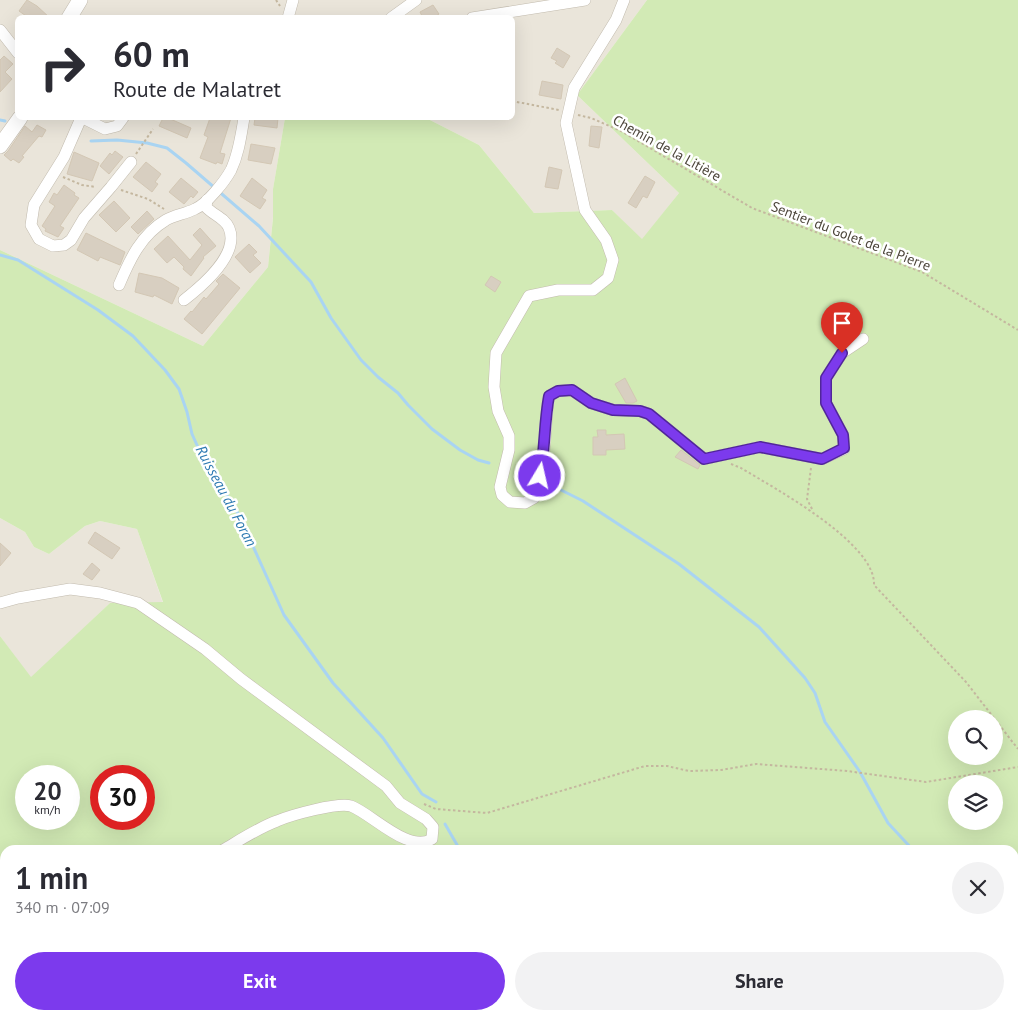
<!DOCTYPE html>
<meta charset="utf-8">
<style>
:root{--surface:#fff;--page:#f2f2f3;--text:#2b2b33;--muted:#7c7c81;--accent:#7c3aed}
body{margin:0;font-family:"PT Sans",sans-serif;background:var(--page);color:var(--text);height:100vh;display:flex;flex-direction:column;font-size:19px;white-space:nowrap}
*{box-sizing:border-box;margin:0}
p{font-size:16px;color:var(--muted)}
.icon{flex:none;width:28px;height:28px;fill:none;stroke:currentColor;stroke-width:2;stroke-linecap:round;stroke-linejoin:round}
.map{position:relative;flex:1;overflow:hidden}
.sheet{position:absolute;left:0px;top:845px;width:1019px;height:175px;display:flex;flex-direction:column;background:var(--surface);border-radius:15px 15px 0 0;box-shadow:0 5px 20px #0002}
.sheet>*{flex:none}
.guide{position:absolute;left:15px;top:15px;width:500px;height:105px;border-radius:8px;box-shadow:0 5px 20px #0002;background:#fff;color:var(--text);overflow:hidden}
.controls{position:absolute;left:948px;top:710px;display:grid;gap:10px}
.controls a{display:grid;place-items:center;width:55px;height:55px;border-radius:50%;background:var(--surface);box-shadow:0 5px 20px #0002;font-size:25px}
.speed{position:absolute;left:15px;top:765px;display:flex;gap:10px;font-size:25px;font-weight:700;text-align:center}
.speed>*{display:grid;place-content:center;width:65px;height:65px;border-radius:50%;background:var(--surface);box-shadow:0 5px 20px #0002;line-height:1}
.speed small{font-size:12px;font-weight:400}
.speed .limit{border:8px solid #d22;background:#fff;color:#111}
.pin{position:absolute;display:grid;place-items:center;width:42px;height:42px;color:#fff;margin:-51px -21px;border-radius:50% 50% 50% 0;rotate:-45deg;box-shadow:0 0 5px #0007}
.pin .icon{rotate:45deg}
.me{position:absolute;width:55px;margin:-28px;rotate:9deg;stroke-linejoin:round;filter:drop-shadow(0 0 4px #0008)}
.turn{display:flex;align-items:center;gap:18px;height:105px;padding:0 15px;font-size:22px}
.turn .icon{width:65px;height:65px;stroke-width:2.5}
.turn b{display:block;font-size:35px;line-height:42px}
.round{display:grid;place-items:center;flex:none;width:52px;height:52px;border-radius:26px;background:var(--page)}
.summary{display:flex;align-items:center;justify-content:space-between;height:85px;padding:0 15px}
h1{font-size:30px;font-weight:800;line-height:38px}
.button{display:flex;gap:10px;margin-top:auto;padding:10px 15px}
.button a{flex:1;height:58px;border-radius:30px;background:var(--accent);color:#fff;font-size:20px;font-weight:800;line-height:58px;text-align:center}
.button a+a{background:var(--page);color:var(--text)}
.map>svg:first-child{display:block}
</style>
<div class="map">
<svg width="1018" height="1020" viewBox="0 0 1018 1020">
<rect width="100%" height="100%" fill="#f6f3ec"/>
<g fill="#eae5da">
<polygon points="0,0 647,0 577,95 679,193 642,240 612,210 534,213 479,145 426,118 512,118 512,18 18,18 18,118 285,118 273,189 273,217 268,267 203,346 0,250"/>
<polygon points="0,518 25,532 34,547 49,554 85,526 100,521 137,529 163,603 110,603 31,678 0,636"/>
</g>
<path fill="#d2eab5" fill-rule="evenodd" d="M647,0H1018V1020H0V636L31,677L110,603L163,602L137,529L100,521L85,526L49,554L34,547L25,532L0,518V250L203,346L268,267L273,218V189L285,118H426L479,145L534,213L612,210L642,239L679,193L577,95ZM956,719H994V756H956ZM26,776H69V819H26ZM101,776H144V819H101ZM956,784H994V821H956ZM5,850H1014V1015H5Z"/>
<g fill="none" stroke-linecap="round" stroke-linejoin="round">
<g stroke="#a9d4f2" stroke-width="3">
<polyline points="0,120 5,121"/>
<polyline points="91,141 117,140 147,143 167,148 186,163 259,226 311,282 331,318 361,360 378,377 398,393 408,405 432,429 460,450 478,460 489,463"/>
<polyline points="0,255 18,260 98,310 133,336 165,370 179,389 187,412 192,434 201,454 239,515 284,615 333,683 383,738 422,794 436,802"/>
<polyline points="549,484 583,501 679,564 759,627 805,678 815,693 825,722 860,772 888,823 913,850"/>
<polyline points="445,824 460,850"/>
<polyline points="1014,967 1018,970"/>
<polyline points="627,1015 634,1020"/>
</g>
</g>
<g fill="#d8cfc1" stroke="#d3c7b4">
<polygon points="27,0 37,6 50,18 29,18 19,11"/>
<polygon points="433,5 439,14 433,18 423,18 420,12"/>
<polygon points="557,48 570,56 563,68 555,63 557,61 551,58"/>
<polygon points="4,56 13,64 5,72 12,79 0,92 0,60"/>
<polygon points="542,81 563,85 561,99 539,95"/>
<polygon points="163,118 168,118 191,128 187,138 159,126"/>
<polygon points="210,118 231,118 220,153 225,154 222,164 217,162 216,164 200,158 208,137 204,135"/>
<polygon points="255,118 278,118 277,128 254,125"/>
<polygon points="37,125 46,130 42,137 39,136 22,156 24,157 19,163 13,159 11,161 4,155 8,151 25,126 32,132"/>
<polygon points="591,126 602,127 599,148 589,146"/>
<polygon points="251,144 275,148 271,164 248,160"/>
<polygon points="115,151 123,157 109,174 100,166 110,153 112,155"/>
<polygon points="74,152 99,163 92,181 67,174"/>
<polygon points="146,162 161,174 155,182 158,184 152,192 133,177"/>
<polygon points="549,167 562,170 558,189 545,187"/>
<polygon points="645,176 655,182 647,198 643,196 636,208 628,203"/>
<polygon points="181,178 198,192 193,198 191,196 184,204 169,192"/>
<polygon points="252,178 267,190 262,198 266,200 260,209 240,196"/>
<polygon points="64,185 75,193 74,195 79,198 60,226 64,228 58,237 45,231 46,229 42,226 55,206 49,202 54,193 57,195"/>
<polygon points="114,201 130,218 116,232 99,215"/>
<polygon points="147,211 154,219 138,234 131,227"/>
<polygon points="200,228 216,246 203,257 204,258 191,276 183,269 184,267 174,257 167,263 154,249 168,236 190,260 202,245 193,235"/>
<polygon points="86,233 125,252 120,265 100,257 98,261 77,250"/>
<polygon points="249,244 257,252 253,255 261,263 250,273 235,257"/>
<polygon points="139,273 162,278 179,288 172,304 154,295 153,297 135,292"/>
<polygon points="223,274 240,288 202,334 184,319 191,311 192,312 204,297 206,299 219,284 216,281"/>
<polygon points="491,276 501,282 495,292 485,285"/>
<polygon points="625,378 637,401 633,403 626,403 615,384"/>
<polygon points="597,430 606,430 606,435 624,434 625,449 606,450 606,455 593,455 593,437 598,437"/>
<polygon points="681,450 700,465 698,469 675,457"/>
<polygon points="95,532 120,548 112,559 88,543"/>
<polygon points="0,543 11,553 0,566"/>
<polygon points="92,563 100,570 92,580 83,574"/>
</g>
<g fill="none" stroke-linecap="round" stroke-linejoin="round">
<defs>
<g id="minor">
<path d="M624,0L616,20L574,88L566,123L585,210L606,240L613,260L608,278L593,290H558L529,296L496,353L494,387L498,411L509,436V450L500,487L502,495L510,502L525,503L534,498C538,483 543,468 544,452C546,433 546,415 549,396L558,391L572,390L591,403L613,410L640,411L649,414L704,459L760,447L822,459L844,449L843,435L826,403V378L842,353L863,339"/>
<polyline points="288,18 293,0"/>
<polyline points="391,18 416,0"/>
<polyline points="472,18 585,0"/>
<polyline points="0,30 18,53"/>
<polyline points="81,118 64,157 34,205 31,225 39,239 53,246 64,245 71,240 84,218 111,187 131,162"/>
<polyline points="83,118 105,129 117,126 123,118"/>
<path d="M119,285C130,259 141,235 166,220C175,215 185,214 195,209C207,204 225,181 231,170C239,153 241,135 244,118"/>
<path d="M184,300C202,286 240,254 229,228C225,218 213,215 206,207L207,200"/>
<path d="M0,603L18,598L70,589L100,593L138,603L205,649L241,679L386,786L400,803L426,819L433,827L432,839C409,854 372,814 351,806C338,802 291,815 277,821C258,828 240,840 223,850"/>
<polyline points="271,1015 274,1020"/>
</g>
<g id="tertiary">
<polyline points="69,18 80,0"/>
<polyline points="0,146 20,118"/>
</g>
</defs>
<use href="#minor" stroke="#c2bbae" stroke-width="12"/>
<use href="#tertiary" stroke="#c2bbae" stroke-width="16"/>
<g stroke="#c4b79f" stroke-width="2" stroke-dasharray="2.5 2.5" stroke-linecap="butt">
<polyline points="276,0 280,6"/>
<polyline points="512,101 559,110"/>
<polyline points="578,115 591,118 621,131 752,208 922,272 1018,330"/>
<polyline points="136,154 153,129"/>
<polyline points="63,177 82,185 96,187"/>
<polyline points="121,190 148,199 164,209"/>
<path d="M731,464L741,468C774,488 876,543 874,585L966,682L1018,749"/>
<polyline points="811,468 807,499 813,511"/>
<polyline points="424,804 436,809 487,813 645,766 667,766 689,771 721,770 756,764 847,771 926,782 1018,767"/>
<polyline points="1014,861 1018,852"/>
<polyline points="960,1015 963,1020"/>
<polyline points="860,1020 869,1015"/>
</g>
<use href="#minor" stroke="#fff" stroke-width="11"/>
<use href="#tertiary" stroke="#fff" stroke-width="15"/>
</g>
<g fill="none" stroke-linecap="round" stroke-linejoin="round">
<defs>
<path id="route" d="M540,476C545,450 544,423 549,396L558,391L572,390L591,403L613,410L640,411L649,414L704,459L760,447L822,459L844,448L843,435L826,403V378L842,353"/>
</defs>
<use href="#route" stroke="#51269a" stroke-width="12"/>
<use href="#route" stroke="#7c3aed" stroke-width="9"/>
</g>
<g text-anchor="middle" stroke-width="5" stroke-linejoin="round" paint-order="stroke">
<g font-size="14" fill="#4b4439" stroke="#fff">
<text transform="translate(667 148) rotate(29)" y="5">Chemin de la Litière</text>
<text transform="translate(851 236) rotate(21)" y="5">Sentier du Golet de la Pierre</text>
</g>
<g font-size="15" font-style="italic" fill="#2e7ab2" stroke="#fff">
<text transform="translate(226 496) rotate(62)" y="5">Ruisseau du Foran</text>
</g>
</g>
</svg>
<div class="controls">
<a><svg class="icon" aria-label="search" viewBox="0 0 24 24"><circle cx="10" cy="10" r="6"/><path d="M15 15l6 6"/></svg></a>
<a><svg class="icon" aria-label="layers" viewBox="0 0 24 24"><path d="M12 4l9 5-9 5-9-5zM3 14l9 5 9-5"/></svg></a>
</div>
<div class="speed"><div>20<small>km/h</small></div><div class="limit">30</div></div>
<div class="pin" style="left:842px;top:353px;background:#d93025"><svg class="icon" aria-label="arrive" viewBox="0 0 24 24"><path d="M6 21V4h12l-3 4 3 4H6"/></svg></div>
<svg class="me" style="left:540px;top:476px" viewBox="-20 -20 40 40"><circle r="17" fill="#7c3aed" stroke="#fff" stroke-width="3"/><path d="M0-11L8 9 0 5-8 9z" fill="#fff"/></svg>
<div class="guide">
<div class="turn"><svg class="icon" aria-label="right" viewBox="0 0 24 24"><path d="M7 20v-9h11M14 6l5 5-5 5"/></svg><div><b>60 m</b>Route de Malatret</div></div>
</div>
<section class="sheet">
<div class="summary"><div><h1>1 min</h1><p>340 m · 07:09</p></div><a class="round"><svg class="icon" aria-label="close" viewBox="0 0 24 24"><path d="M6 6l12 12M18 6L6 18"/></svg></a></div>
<div class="button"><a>Exit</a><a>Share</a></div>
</section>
</div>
